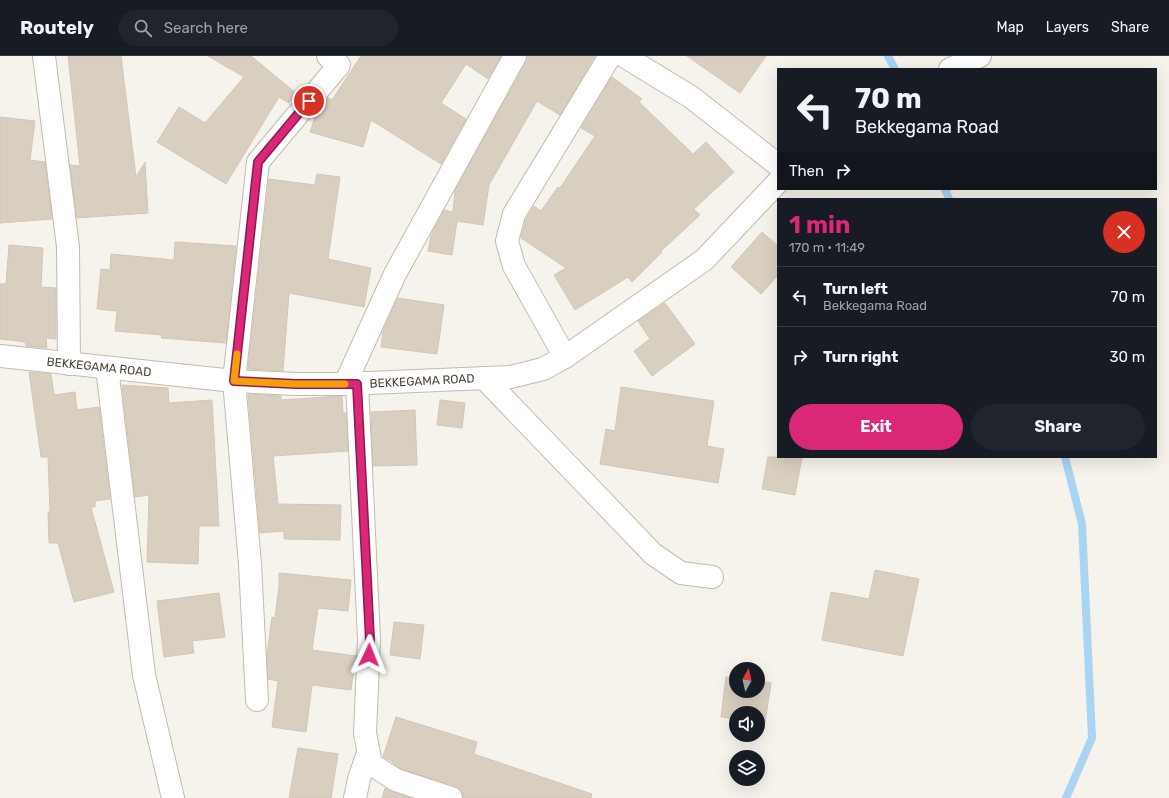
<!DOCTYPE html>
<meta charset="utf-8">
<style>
:root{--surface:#171b24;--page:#20242c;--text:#f1f3f6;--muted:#9ea1a6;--line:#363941;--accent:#db2777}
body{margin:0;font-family:Rubik,sans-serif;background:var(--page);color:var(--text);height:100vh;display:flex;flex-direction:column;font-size:15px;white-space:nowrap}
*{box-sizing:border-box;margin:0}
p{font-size:13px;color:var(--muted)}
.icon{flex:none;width:22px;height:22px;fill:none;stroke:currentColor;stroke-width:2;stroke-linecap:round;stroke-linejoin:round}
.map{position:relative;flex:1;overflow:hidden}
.side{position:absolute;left:777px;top:142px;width:380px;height:260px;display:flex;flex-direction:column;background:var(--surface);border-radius:0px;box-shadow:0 4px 16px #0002}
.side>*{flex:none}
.top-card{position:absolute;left:777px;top:12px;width:380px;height:122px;border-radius:0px;box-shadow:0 4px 16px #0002;background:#171b24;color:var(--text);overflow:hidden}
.needle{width:26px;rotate:8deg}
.fabs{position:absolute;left:729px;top:606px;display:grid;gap:8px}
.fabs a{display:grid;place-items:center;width:36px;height:36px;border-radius:50%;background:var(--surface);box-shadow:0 4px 16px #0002;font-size:20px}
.pin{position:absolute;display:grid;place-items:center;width:34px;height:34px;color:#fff;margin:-17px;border:2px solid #fff;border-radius:50%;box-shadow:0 1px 4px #0007}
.me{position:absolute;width:44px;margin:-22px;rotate:2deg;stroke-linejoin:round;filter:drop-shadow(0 0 3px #0008)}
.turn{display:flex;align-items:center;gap:14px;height:84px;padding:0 12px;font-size:18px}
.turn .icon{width:52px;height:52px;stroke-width:2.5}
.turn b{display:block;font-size:28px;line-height:34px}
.then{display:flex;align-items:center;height:38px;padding:0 12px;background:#0003;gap:8px;font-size:15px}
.round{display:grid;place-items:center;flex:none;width:42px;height:42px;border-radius:21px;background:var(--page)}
.head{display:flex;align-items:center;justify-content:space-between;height:68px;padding:0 12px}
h1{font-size:24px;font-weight:700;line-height:30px;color:var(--accent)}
.primary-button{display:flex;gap:8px;margin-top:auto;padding:8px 12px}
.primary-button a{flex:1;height:46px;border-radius:24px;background:var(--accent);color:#fff;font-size:16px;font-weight:700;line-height:46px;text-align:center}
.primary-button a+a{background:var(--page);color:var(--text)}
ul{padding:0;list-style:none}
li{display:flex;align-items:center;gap:12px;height:60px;padding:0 12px;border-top:1px solid var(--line)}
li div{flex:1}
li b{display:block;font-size:15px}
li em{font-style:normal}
header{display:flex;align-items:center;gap:24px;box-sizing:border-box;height:56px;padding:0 20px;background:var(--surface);border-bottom:1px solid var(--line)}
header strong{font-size:19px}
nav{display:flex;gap:22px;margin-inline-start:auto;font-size:14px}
.search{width:280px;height:36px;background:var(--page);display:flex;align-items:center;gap:10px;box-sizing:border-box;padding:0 14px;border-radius:22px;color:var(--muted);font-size:15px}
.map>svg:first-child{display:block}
</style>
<header>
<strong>Routely</strong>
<div class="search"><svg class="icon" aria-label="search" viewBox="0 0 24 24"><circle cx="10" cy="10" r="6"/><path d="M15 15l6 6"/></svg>Search here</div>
<nav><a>Map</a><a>Layers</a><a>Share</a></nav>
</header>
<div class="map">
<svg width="1169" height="742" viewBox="0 0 1169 742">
<rect width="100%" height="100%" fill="#f6f3ec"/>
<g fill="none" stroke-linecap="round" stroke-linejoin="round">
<g stroke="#a9d4f2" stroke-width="8">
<polyline points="888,0 895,13"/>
<polyline points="945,133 949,143"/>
<polyline points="1065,401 1082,468 1092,682 1066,742"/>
</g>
</g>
<g fill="#d8cfc1" stroke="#d3c7b4">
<polygon points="68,0 121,0 136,121 145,106 148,157 77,162 70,109 80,110"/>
<polygon points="208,0 251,0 296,37 289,47 279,41 226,128 157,86 179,51 205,67 244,21"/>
<polygon points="361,0 501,0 488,23 466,8 441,47 466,63 441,108 371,64 363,91 310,76 317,55 328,42 332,44"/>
<polygon points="527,0 595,0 560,59 537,45 489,129 483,169 457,165 452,199 428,195 431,179 444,154 453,156 455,134 526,6"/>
<polygon points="687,0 766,0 740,37"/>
<polygon points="612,21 642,43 639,46 693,98 706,86 734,116 694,153 700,159 661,195 662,196 632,226 628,221 575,254 554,219 566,212 521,182 526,163 534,150 541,155 558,131 560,132 595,80 581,72"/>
<polygon points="0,61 35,65 30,104 45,106 52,163 0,167"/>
<polygon points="317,118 340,121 328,203 371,212 364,251 289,237 283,315 248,313 269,123 315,129"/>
<polygon points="762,176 778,190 778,219 761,238 731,211"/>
<polygon points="175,186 236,190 226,287 161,282 162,279 115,275 117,255 97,253 101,213 110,214 111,198 174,204"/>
<polygon points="9,189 43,192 41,231 56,232 56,283 46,282 47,292 26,290 25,286 0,283 0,228 6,228"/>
<polygon points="398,242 444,249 437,298 381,291 383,275"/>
<polygon points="665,247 695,288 652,320 634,295 650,283 638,265"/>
<polygon points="29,316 51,318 54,339 75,336 77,354 99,351 110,443 95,445 95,451 91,451 114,536 74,546 58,487 49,487 48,456 50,456 48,401 41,401"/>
<polygon points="122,329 168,332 169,347 212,344 219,470 199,470 198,508 147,506 149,439 135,441"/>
<polygon points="621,331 714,345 707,390 724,393 718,427 600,408 606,373 615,375"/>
<polygon points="248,338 281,340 281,344 342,340 343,357 346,357 348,395 273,400 278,448 341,449 340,484 284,483 284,475 260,477"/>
<polygon points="440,344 465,347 462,372 437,369"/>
<polygon points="415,354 417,409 373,410 371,356"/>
<polygon points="768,401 802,401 795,439 762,433"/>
<polygon points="875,514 919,523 903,600 822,584 831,536 869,543"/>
<polygon points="279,517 351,524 348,555 318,552 312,594 356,600 351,634 312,629 306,676 272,671 278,625 268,623 267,599 272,561 275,562 279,530"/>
<polygon points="219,537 225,581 192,585 194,597 164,601 157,545"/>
<polygon points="394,566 424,569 420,603 390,599"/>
<polygon points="726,621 736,622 736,635 758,635 758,625 771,627 765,667 758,666 758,657 736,657 736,663 721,661"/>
<polygon points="396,661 477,686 474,698 592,738 591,742 463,742 461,734 455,730 401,713 392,706 392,705 383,701"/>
<polygon points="298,692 338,698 331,742 289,742"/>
<polygon points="385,732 392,736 411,742 382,742"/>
</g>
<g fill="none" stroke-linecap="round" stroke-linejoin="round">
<defs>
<g id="minor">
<polyline points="44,0 68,191 69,308"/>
<polyline points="624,0 691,41 778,109"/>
<polyline points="950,13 980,0"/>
<polyline points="0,300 234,325 296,328 345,328 510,321 543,313 565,301 704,204 778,126"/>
<polyline points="565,301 514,210 507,185 514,158 610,0"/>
<polyline points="107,312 144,619 173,742"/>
<polyline points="484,322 653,498 681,517 712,521"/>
<polyline points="345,328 395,218 515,0"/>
<polyline points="357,328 369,583 365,677 371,708 396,724 451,742"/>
<polyline points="257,644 250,508 234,325 258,106 339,9 328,0"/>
<polyline points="355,742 359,723 368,697"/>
</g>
</defs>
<use href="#minor" stroke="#c2bbae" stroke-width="24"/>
<use href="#minor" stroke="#fff" stroke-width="22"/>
</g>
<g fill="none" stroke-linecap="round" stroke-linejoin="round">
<defs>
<polyline id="route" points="309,45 258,106 234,325 296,328 357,328 370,584 369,599"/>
</defs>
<use href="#route" stroke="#8e194d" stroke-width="10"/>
<use href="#route" stroke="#db2777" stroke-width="7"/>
<polyline stroke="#f59e0b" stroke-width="7" points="237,298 234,325 296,328 345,328"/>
</g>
<g text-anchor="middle" stroke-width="3" stroke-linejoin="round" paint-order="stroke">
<g font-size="12" fill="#4b4439" stroke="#fff">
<text transform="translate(99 311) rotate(6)" y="4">BEKKEGAMA ROAD</text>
<text transform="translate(422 325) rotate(-3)" y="4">BEKKEGAMA ROAD</text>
</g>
</g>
</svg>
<div class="fabs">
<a><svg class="needle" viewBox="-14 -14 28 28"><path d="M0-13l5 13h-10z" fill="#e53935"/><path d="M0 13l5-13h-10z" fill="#9ea1a6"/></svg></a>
<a><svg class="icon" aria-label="sound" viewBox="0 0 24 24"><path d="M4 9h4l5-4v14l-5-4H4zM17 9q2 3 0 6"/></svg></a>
<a><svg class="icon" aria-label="layers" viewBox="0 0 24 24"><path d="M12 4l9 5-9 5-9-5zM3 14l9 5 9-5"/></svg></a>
</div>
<div class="pin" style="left:309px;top:45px;background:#d93025"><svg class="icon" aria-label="arrive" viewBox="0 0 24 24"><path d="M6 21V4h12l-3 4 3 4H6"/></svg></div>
<svg class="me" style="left:369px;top:599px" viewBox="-20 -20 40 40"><path d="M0-17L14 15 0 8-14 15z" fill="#db2777" stroke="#fff" stroke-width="4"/></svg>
<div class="top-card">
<div class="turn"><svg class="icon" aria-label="left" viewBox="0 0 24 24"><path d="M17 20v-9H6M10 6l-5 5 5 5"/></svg><div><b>70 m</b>Bekkegama Road</div></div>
<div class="then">Then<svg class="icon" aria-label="right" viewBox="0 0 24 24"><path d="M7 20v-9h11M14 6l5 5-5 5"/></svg></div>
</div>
<section class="side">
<div class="head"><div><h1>1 min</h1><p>170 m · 11:49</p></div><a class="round" style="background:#d93025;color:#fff"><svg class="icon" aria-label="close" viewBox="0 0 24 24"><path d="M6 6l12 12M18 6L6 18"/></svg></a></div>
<ul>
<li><svg class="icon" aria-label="left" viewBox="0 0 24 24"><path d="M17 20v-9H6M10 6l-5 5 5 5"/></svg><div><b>Turn left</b><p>Bekkegama Road</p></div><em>70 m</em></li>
<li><svg class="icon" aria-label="right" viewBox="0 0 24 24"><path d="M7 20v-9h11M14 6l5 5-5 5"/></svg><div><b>Turn right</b></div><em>30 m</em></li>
</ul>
<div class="primary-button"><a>Exit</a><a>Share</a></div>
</section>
</div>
